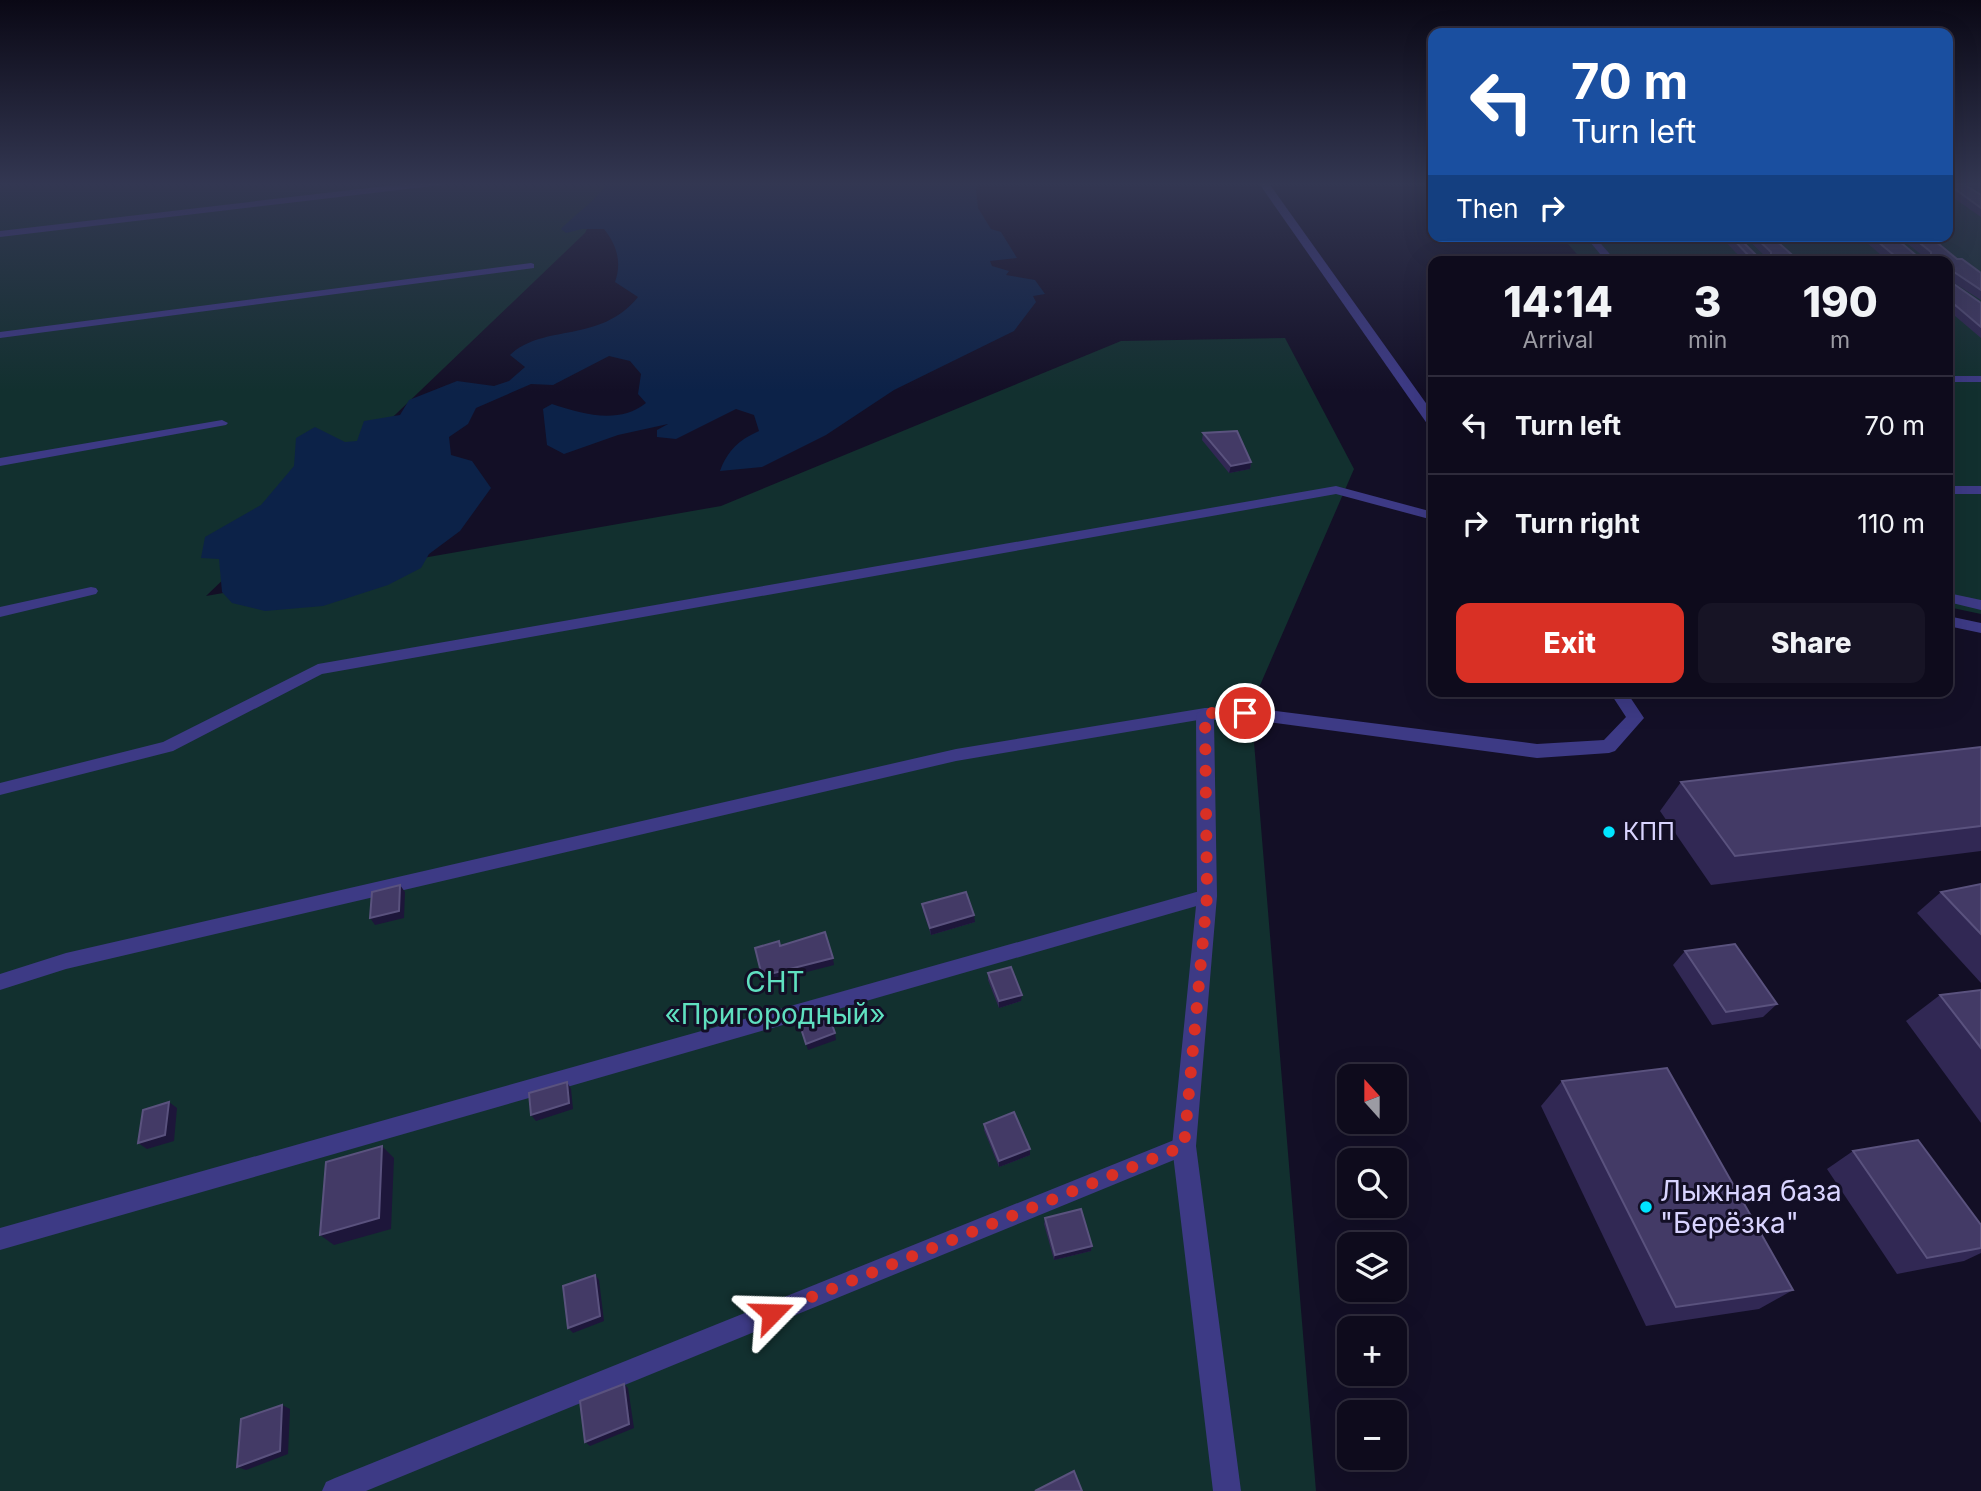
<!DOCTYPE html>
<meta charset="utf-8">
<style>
:root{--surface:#0e0b1c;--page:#171425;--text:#f1f3f6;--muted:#9b9ba3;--line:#2e2b3b;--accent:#d93025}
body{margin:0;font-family:Inter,sans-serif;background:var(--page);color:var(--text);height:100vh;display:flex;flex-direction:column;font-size:26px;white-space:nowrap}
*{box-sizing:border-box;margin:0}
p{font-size:23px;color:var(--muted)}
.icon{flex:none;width:38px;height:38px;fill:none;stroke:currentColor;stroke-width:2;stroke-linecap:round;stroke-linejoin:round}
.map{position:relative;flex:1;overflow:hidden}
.details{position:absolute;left:1428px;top:256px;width:525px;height:441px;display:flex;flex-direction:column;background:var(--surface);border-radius:14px;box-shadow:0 7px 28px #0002,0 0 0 2px var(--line)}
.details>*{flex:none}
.banner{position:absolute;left:1428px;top:28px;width:525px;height:214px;border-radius:14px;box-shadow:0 7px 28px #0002,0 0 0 2px var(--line);background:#1a4fa0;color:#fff;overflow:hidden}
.needle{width:46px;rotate:339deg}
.controls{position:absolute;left:1337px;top:1064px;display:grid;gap:14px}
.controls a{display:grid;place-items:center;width:70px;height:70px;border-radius:14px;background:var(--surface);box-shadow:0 7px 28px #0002,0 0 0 2px var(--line);font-size:35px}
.pin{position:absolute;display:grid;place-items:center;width:60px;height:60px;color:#fff;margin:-30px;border:4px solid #fff;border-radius:50%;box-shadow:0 2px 7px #0007}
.me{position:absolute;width:77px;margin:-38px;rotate:68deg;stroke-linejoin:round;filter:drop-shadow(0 0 5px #0008)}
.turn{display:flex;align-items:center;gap:24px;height:147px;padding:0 28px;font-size:32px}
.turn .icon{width:91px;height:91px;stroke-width:2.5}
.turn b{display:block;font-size:49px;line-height:60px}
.then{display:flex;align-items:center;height:66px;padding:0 28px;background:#0003;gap:14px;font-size:26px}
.eta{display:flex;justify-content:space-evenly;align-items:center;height:119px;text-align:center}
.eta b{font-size:42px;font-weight:800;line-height:49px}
.cta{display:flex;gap:14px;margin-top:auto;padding:14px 28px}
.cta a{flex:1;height:80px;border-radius:14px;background:var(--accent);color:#fff;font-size:28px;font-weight:800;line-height:80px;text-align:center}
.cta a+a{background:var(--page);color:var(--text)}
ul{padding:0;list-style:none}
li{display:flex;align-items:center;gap:21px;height:98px;padding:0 28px;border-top:2px solid var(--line)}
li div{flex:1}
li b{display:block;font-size:26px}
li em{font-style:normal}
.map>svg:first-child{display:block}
</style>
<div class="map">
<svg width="1981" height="1491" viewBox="0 0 1981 1491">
<rect width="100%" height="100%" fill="#130f26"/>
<g fill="#12302f">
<polygon points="0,182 610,182 585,233 206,596 721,506 1121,341 1285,338 1354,469 1251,706 1316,1491 0,1491"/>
<polygon points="1948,182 1981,182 1981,614 1948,607 1948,261 1583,261 1561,236 1948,236"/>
</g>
<path fill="#0c2248" d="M607,182H983L976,188L978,208L991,229L1001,232L1017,258L990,261L992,266L1009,271L1006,275L1035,280L1045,294L1033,296L1036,302L1014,331L894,390L826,435L762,467L720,471C728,450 739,440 759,431L754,415L736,409L676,439L657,437V430L668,424L618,435L564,454L547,445L543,409L552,404C583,414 618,425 646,403L638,394L641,374L630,361L609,356L553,385L531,384L476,408L468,424L449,437L451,455L472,461L491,488L460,531L429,554L421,568L388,585L323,606L265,611L232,603L222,592L219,559L201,558L205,537L261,505L294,466L296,438L315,427L345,442L357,441L364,421L400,415L409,400L457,381L494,386L509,381L525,367L510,355C544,323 600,344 638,297L615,282C622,263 617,245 604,229H582L566,233L561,229C572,217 605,193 607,182Z"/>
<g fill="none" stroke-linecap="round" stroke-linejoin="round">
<g fill="#3d3a85" fill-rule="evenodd">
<polygon points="420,182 445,182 441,185 0,237 0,231"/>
<polygon points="1585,236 1594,236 1616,261 1606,261"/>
<polygon points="531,263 534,264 534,268 0,338 0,332"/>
<rect x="1948" y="376" width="33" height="6"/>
<polygon points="222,420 228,423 226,425 0,466 0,458"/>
<polygon points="1336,486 1433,512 1433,520 1336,494 322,674 173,751 0,795 0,783 163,742 318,664"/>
<rect x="1948" y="486" width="33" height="8"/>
<polygon points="91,587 96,588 98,591 96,594 0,617 0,607"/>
<polygon points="1948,593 1981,600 1981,610 1948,602"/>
<polygon points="1205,708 1213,714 1210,718 956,761 66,969 0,990 0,974 66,953 956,749"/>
<polygon points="1207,889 1213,891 1216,896 1213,901 1207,903 0,1250 0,1228"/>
<polygon points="1184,1136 1191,1139 1194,1146 1191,1153 366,1491 322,1491 326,1482 335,1478"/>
</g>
<g fill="#3d3a85" fill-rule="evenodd">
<polygon points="1258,182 1268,182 1433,413 1433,426 1428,425"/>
<polygon points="1948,616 1981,623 1981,633 1948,626"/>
<polygon points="1609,691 1626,691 1644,718 1615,751 1609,753 1537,758 1245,719 1214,720 1217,896 1196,1146 1241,1491 1213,1491 1172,1146 1197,896 1196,714 1205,708 1245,707 1537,744 1604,740 1626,717"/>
</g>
</g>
<g fill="#312854">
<polygon points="1948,182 1981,195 1981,217 1948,194"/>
<polygon points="1964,182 1981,182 1981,194"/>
<polygon points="1720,236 1737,236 1757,256 1765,256 1744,236 1771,236 1799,261 1735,261 1737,256 1739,256"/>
<polygon points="1859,236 1893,236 1917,256 1923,256 1898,236 1929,236 1957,259 1981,273 1981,300 1951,281 1951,282 1981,303 1981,338 1948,310 1948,261 1888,261"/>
<polygon points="1203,433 1251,462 1250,469 1229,473 1202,440"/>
<polygon points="1981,747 1981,851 1711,885 1660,811 1681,782"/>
<polygon points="1981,884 1981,983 1917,913 1941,892"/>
<polygon points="922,904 975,922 931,935 923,911"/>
<polygon points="1685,951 1777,1004 1763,1017 1712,1025 1673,965"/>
<polygon points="988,973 1021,1001 999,1008 988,980"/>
<polygon points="1981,990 1981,1123 1906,1021 1940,995"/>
<polygon points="1562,1081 1793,1290 1759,1309 1646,1326 1541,1106"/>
<polygon points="984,1124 1030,1149 1030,1155 999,1167 984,1130"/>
<polygon points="1853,1151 1981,1225 1981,1253 1964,1261 1897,1274 1827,1169"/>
<polygon points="1045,1218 1092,1246 1091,1251 1054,1260 1044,1224"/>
</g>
<g fill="#1d163a">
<polygon points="1251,462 1250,469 1229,473 1231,466"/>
<polygon points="400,885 405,892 404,918 375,925 370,918"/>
<polygon points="974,915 975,922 931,935 930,928"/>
<polygon points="833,958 834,965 764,983 762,976"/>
<polygon points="1022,995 1021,1001 999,1008 999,1001"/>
<polygon points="835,1033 836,1040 808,1050 806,1044"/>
<polygon points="567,1082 571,1089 573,1109 536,1121 531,1115"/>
<polygon points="169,1102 177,1108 174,1141 147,1149 138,1143"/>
<polygon points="382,1146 394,1158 391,1229 334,1245 320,1235"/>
<polygon points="1030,1149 1030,1155 999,1167 999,1161"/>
<polygon points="1092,1246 1091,1251 1054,1260 1055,1255"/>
<polygon points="595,1275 599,1280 604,1321 573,1333 568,1328"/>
<polygon points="624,1384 628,1388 634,1428 590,1446 585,1442"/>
<polygon points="282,1405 290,1409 288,1454 246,1470 237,1467"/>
</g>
<g fill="#433a66" stroke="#5a527e" stroke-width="2">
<polygon points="1948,182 1960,182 1981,195 1981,208 1948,184"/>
<polygon points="1730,236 1737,236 1757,256 1771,256 1771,252 1754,236 1771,236 1799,261 1742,261 1737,256 1749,256"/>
<polygon points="1871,236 1893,236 1917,256 1931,256 1931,252 1911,236 1929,236 1957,259 1962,259 1981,273 1981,290 1951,270 1951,282 1981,303 1981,327 1948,299 1948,261 1901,261"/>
<polygon points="1237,431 1251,462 1231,466 1203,433"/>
<polygon points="1981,747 1981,826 1735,856 1681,782"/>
<polygon points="1981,884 1981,934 1941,892"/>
<polygon points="400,885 399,911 370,918 372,892"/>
<polygon points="966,892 974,915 930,928 922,904"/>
<polygon points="825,932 833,958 762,976 755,948 779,941 780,946"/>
<polygon points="1735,944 1777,1004 1726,1012 1685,951"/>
<polygon points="1011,967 1022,995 999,1001 988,973"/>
<polygon points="1981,990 1981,1048 1940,995"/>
<polygon points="826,1008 835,1033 806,1044 797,1016"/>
<polygon points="1667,1068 1793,1290 1676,1307 1562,1081"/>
<polygon points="567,1082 569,1103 531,1115 529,1093"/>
<polygon points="169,1102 165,1135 138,1143 143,1110"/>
<polygon points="1014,1112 1030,1149 999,1161 984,1124"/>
<polygon points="1918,1140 1981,1225 1981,1248 1927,1258 1853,1151"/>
<polygon points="382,1146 379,1218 320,1235 326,1162"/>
<polygon points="1081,1209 1092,1246 1055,1255 1045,1218"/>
<polygon points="595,1275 600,1316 568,1328 563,1286"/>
<polygon points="624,1384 629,1424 585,1442 580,1401"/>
<polygon points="282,1405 280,1451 237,1467 241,1419"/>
<polygon points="1074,1471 1082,1491 1035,1491"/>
</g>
<linearGradient id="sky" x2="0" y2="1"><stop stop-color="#0a0815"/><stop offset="0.47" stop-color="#333752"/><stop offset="1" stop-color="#333752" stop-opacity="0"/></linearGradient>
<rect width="1981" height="391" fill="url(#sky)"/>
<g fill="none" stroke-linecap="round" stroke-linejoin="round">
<polyline stroke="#d93025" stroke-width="12" stroke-dasharray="0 21.6" points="772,1313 1184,1146 1207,896 1205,713 1245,713"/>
</g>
<g fill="#00e5ff" stroke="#130f26" stroke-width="2.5">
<circle cx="1609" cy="832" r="7"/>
<circle cx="1646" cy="1207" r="7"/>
</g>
<g text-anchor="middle" stroke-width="6" stroke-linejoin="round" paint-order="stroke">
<g font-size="24" fill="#d9d4ff" stroke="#130f26" text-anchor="start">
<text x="1623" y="840">КПП</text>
</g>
<g font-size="28" fill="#5fe0c0" stroke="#130f26">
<text x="775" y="992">СНТ<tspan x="775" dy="32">«Пригородный»</tspan></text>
</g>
<g font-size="28" fill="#d9d4ff" stroke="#130f26" text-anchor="start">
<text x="1660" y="1201">Лыжная база<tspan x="1660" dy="32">"Берёзка"</tspan></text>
</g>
</g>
</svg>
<div class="controls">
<a><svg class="needle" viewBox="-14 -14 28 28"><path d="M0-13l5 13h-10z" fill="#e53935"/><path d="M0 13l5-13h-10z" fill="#9b9ba3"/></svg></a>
<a><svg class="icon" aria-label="search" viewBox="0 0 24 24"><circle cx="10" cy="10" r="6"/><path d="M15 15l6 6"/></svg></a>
<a><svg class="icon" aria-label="layers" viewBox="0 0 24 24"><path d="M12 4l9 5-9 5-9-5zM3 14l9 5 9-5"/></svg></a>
<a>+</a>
<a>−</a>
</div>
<div class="pin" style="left:1245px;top:713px;background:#d93025"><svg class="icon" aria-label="arrive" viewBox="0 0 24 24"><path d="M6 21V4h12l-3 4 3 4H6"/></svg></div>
<svg class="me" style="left:772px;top:1313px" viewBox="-20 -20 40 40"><path d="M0-17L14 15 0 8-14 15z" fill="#d93025" stroke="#fff" stroke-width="4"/></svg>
<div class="banner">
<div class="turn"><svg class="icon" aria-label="left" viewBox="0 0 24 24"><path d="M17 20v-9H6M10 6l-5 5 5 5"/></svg><div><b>70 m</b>Turn left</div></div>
<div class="then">Then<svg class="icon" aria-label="right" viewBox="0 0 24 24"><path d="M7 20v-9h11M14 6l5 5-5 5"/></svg></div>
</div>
<section class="details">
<div class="eta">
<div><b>14:14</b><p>Arrival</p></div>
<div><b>3</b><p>min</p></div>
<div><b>190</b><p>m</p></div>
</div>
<ul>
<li><svg class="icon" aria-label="left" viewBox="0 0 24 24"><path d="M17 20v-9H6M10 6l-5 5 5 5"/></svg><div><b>Turn left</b></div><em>70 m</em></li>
<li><svg class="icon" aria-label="right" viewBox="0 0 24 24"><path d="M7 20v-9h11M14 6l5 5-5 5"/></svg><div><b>Turn right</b></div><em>110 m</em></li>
</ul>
<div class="cta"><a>Exit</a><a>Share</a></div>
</section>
</div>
